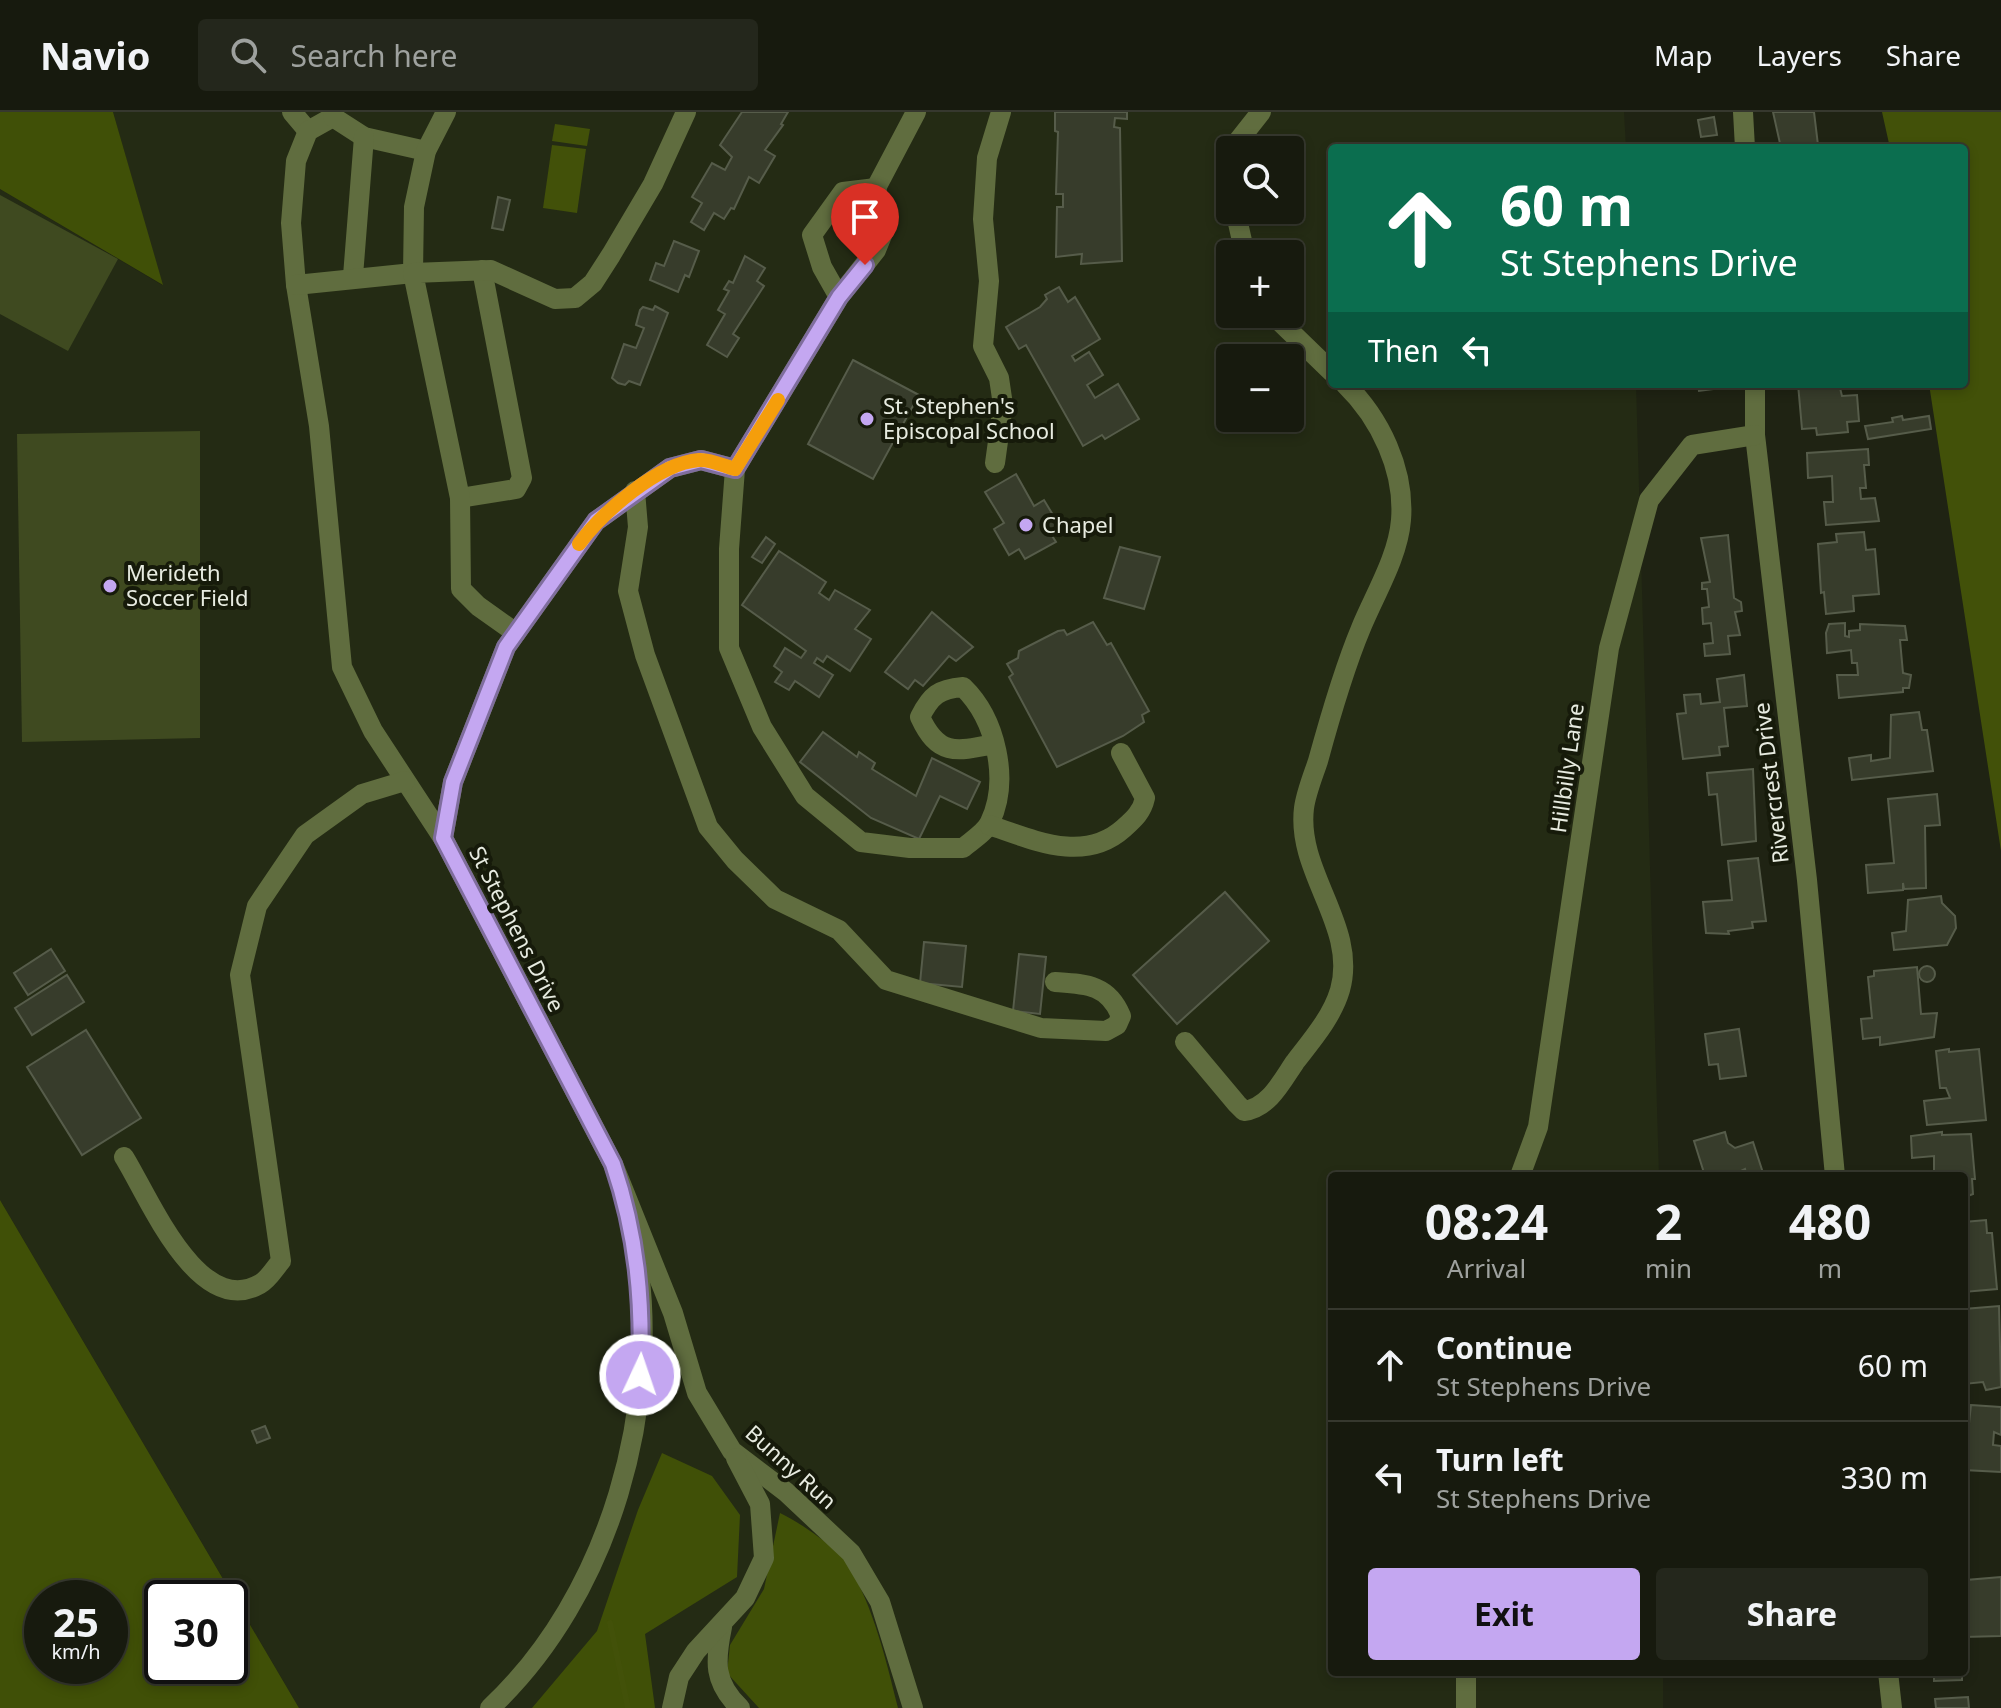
<!DOCTYPE html>
<meta charset="utf-8">
<style>
:root{--surface:#171a0e;--page:#24271c;--text:#f1f3f6;--muted:#9ea19e;--line:#36382e;--accent:#c4a7f1}
body{margin:0;font-family:"Noto Sans",sans-serif;background:var(--page);color:var(--text);height:100vh;display:flex;flex-direction:column;font-size:30px;white-space:nowrap}
*{box-sizing:border-box;margin:0}
p{font-size:26px;color:var(--muted)}
.icon{flex:none;width:44px;height:44px;fill:none;stroke:currentColor;stroke-width:2;stroke-linecap:round;stroke-linejoin:round}
.map{position:relative;flex:1;overflow:hidden}
.side{position:absolute;left:1328px;top:1060px;width:640px;height:504px;display:flex;flex-direction:column;background:var(--surface);border-radius:8px;box-shadow:0 4px 12px #0003,0 0 0 2px var(--line)}
.side>*{flex:none}
.hud{position:absolute;left:1328px;top:32px;width:640px;height:244px;border-radius:8px;box-shadow:0 4px 12px #0003,0 0 0 2px var(--line);background:#0b6e4f;color:#fff;overflow:hidden}
.buttons{position:absolute;left:1216px;top:24px;display:grid;gap:16px}
.buttons a{display:grid;place-items:center;width:88px;height:88px;border-radius:8px;background:var(--surface);box-shadow:0 4px 12px #0003,0 0 0 2px var(--line);font-size:40px}
.speed{position:absolute;left:24px;top:1468px;display:flex;gap:16px;font-size:40px;font-weight:700;text-align:center}
.speed>*{display:grid;place-content:center;width:104px;height:104px;border-radius:50%;background:var(--surface);box-shadow:0 4px 12px #0003,0 0 0 2px var(--line);line-height:1}
.speed small{font-size:20px;font-weight:400}
.speed .limit{border:4px solid #111;border-radius:12px;background:#fff;color:#111}
.pin{position:absolute;display:grid;place-items:center;width:68px;height:68px;color:#fff;margin:-82px -34px;border-radius:50% 50% 50% 0;rotate:-45deg;box-shadow:0 0 8px #0007}
.pin .icon{rotate:45deg}
.me{position:absolute;width:88px;margin:-44px;rotate:3deg;stroke-linejoin:round;filter:drop-shadow(0 0 6px #0008)}
.turn{display:flex;align-items:center;gap:28px;height:168px;padding:0 40px;font-size:36px}
.turn .icon{width:104px;height:104px;stroke-width:2.5}
.turn b{display:block;font-size:56px;line-height:68px}
.then{display:flex;align-items:center;height:76px;padding:0 40px;background:#0003;gap:16px;font-size:30px}
.eta{display:flex;justify-content:space-evenly;align-items:center;height:136px;text-align:center}
.eta b{font-size:48px;font-weight:700;line-height:56px}
.action{display:flex;gap:16px;margin-top:auto;padding:16px 40px}
.action a{flex:1;height:92px;border-radius:8px;background:var(--accent);color:#111;font-size:32px;font-weight:700;line-height:92px;text-align:center}
.action a+a{background:var(--page);color:var(--text)}
ul{padding:0;list-style:none}
li{display:flex;align-items:center;gap:24px;height:112px;padding:0 40px;border-top:2px solid var(--line)}
li div{flex:1}
li b{display:block;font-size:30px}
li em{font-style:normal}
header{display:flex;align-items:center;gap:48px;box-sizing:border-box;height:112px;padding:0 40px;background:var(--surface);border-bottom:2px solid var(--line)}
header strong{font-size:38px}
nav{display:flex;gap:44px;margin-inline-start:auto;font-size:28px}
.search{width:560px;height:72px;background:var(--page);display:flex;align-items:center;gap:20px;box-sizing:border-box;padding:0 28px;border-radius:8px;color:var(--muted);font-size:30px}
.map>svg:first-child{display:block}
</style>
<header>
<strong>Navio</strong>
<div class="search"><svg class="icon" aria-label="search" viewBox="0 0 24 24"><circle cx="10" cy="10" r="6"/><path d="M15 15l6 6"/></svg>Search here</div>
<nav><a>Map</a><a>Layers</a><a>Share</a></nav>
</header>
<div class="map">
<svg width="2001" height="1596" viewBox="0 0 2001 1596">
<rect width="100%" height="100%" fill="#1f2313"/>
<path fill="#242b14" fill-rule="evenodd" d="M113,0H1624L1626,36H1332V272H1636L1659,1064H1332V1560H1663V1596H299L0,1088V77L162,173ZM1230,38H1290V98H1230ZM1230,142H1290V202H1230ZM1230,246H1290V306H1230Z"/>
<g fill="#3f4a20">
<polygon points="0,83 118,147 68,239 0,202"/>
<polygon points="200,319 200,626 22,630 17,322"/>
</g>
<g fill="#405007" fill-rule="evenodd">
<polygon points="0,0 113,0 163,173 0,77"/>
<path d="M0,1088L299,1596H0ZM42,1486H110V1554H42ZM162,1486H230V1554H162Z"/>
<polygon points="662,1341 712,1364 740,1403 737,1465 645,1522 655,1596 532,1596 597,1519 638,1398"/>
<path d="M780,1401C799,1410 838,1436 849,1454C874,1497 886,1548 898,1596H759L727,1561L730,1533L764,1477Z"/>
</g>
<g fill="#425109">
<polygon points="1882,0 2001,0 2001,739 1929,272 1964,272 1964,36 1890,36"/>
<polygon points="555,12 590,17 587,34 552,29"/>
<polygon points="552,33 586,37 577,101 543,96"/>
</g>
<g fill="none" stroke-linecap="round" stroke-linejoin="round">
<polyline stroke="#425109" stroke-width="6" points="610,1511 628,1596"/>
</g>
<g fill="#373c2b" stroke="#565c4a" stroke-width="2">
<polygon points="742,0 788,0 781,12 783,13 765,38 775,44 759,71 749,65 734,97 731,96 724,107 714,101 704,118 691,110 702,91 692,85 712,51 725,58 732,45 720,33"/>
<polygon points="1055,0 1127,0 1127,7 1115,6 1114,15 1120,16 1122,149 1081,152 1082,142 1056,145 1057,95 1063,95 1063,82 1056,82 1058,20 1055,19"/>
<polygon points="1773,0 1814,0 1818,33 1823,36 1781,36"/>
<polygon points="1714,5 1717,23 1701,25 1698,8"/>
<polygon points="498,85 510,88 503,118 492,116"/>
<polygon points="674,129 699,139 689,165 685,163 678,180 650,168 656,151 664,154"/>
<polygon points="745,144 765,156 757,169 764,174 733,222 739,226 727,245 707,233 725,202 718,198 729,179 724,177 729,169 733,171"/>
<polygon points="1059,175 1068,190 1075,185 1100,227 1072,244 1075,249 1089,240 1103,263 1087,273 1095,286 1118,272 1139,307 1105,327 1102,323 1083,334 1026,233 1019,237 1006,215 1040,195 1047,187 1045,183"/>
<polygon points="655,194 668,201 640,273 629,269 625,273 618,271 612,266 624,232 636,236 644,216 636,213 640,198 643,195 653,198"/>
<polygon points="853,248 919,283 873,367 808,332"/>
<polygon points="1698,272 1721,272 1722,276 1699,279"/>
<polygon points="1798,272 1839,272 1842,284 1857,283 1859,309 1847,310 1848,320 1817,323 1816,316 1802,317"/>
<polygon points="1902,304 1903,308 1929,304 1931,317 1868,327 1865,314 1893,310 1892,306"/>
<polygon points="1868,337 1869,353 1864,353 1866,376 1860,376 1861,387 1875,386 1879,409 1826,413 1824,390 1833,390 1832,364 1808,366 1807,341"/>
<polygon points="1016,362 1034,394 1044,388 1059,413 1049,419 1056,430 1025,447 1019,437 1009,443 994,417 1004,411 985,380"/>
<polygon points="1864,420 1866,438 1875,437 1879,482 1853,484 1854,499 1826,502 1824,480 1821,481 1818,432 1837,430 1836,422"/>
<polygon points="1728,423 1734,486 1741,490 1742,499 1735,500 1740,523 1728,524 1730,542 1705,544 1704,532 1713,531 1711,511 1703,512 1702,496 1709,495 1707,477 1702,477 1702,471 1710,470 1701,426"/>
<polygon points="766,425 775,432 762,451 752,445"/>
<polygon points="1120,435 1160,445 1144,497 1104,486"/>
<polygon points="779,439 826,470 819,481 829,488 835,478 870,498 855,517 871,527 850,559 827,544 823,550 817,546 814,551 833,563 819,585 795,569 789,578 775,570 782,560 774,554 785,536 801,546 806,539 742,493"/>
<polygon points="932,500 973,535 956,549 949,544 923,574 915,568 908,577 885,560"/>
<polygon points="1093,510 1107,533 1111,531 1149,599 1142,603 1144,610 1123,624 1057,655 1009,565 1013,562 1007,552 1018,546 1019,539 1058,519 1064,518 1067,523"/>
<polygon points="1845,511 1845,524 1849,525 1849,519 1860,518 1860,512 1905,514 1907,528 1900,528 1903,561 1911,563 1909,576 1903,576 1903,580 1839,586 1837,563 1858,563 1857,551 1852,551 1851,538 1827,541 1826,521 1829,512"/>
<polygon points="1744,563 1747,594 1724,596 1728,634 1719,635 1720,643 1683,647 1677,602 1686,601 1684,583 1700,582 1701,592 1720,590 1717,567"/>
<polygon points="1919,600 1922,618 1927,618 1933,659 1852,668 1849,646 1871,643 1871,649 1890,646 1891,603"/>
<polygon points="823,620 857,645 859,640 875,651 872,657 916,684 932,646 980,670 967,697 940,684 919,727 871,706 800,650"/>
<polygon points="1753,657 1756,729 1722,733 1717,682 1709,683 1707,661"/>
<polygon points="1937,682 1940,713 1925,714 1926,776 1904,777 1903,771 1903,778 1868,781 1866,753 1894,751 1888,687"/>
<polygon points="1758,746 1766,809 1752,810 1753,816 1728,819 1729,822 1706,821 1703,790 1732,788 1728,749"/>
<polygon points="1225,780 1269,829 1177,912 1133,863"/>
<polygon points="1941,784 1942,791 1955,804 1956,816 1947,833 1894,838 1892,821 1906,819 1908,788"/>
<polygon points="924,830 966,834 962,875 920,871"/>
<polygon points="51,837 65,859 28,883 14,861"/>
<polygon points="1019,842 1046,845 1040,902 1013,899"/>
<circle cx="1927" cy="862" r="8"/>
<polygon points="1917,855 1921,902 1937,901 1934,925 1880,933 1880,925 1863,927 1861,907 1872,906 1868,865 1874,864 1874,859"/>
<polygon points="67,863 84,890 32,923 15,896"/>
<polygon points="1739,917 1746,964 1720,967 1718,952 1709,953 1705,922"/>
<polygon points="86,918 141,1006 82,1043 27,955"/>
<polygon points="1949,937 1949,940 1979,937 1986,1008 1927,1013 1924,989 1950,986 1946,976 1940,976 1936,939"/>
<polygon points="1725,1020 1728,1031 1735,1036 1753,1030 1764,1064 1747,1064 1745,1057 1731,1064 1705,1064 1694,1029"/>
<polygon points="1942,1020 1942,1023 1971,1022 1975,1067 1972,1067 1973,1082 1965,1085 1964,1064 1934,1064 1934,1044 1912,1046 1911,1024"/>
<polygon points="1986,1108 1987,1121 1992,1121 1997,1177 1964,1180 1964,1110"/>
<polygon points="1999,1194 2001,1275 1986,1278 1983,1270 1964,1272 1964,1197"/>
<polygon points="1971,1293 2001,1295 2001,1323 1994,1320 1993,1333 2001,1334 2001,1360 1964,1358"/>
<polygon points="265,1314 270,1326 257,1331 252,1319"/>
<polygon points="2001,1465 2001,1524 1964,1525 1966,1468"/>
<polygon points="1934,1560 1962,1560 1962,1568 1934,1569"/>
<polygon points="1968,1585 1969,1596 1936,1596 1935,1587"/>
</g>
<g fill="none" stroke-linecap="round" stroke-linejoin="round">
<g stroke="#606d3f" stroke-width="20">
<polyline points="292,0 308,19"/>
<polyline points="333,0 333,5 308,19 296,49 291,111 296,173 319,314 342,555 373,619 443,726"/>
<polyline points="1743,0 1745,36"/>
<polyline points="333,5 364,25 426,39"/>
<polyline points="1231,38 1261,0"/>
<polyline points="1230,39 1230,76"/>
<polyline points="876,76 916,0"/>
<polyline points="1235,98 1245,142"/>
<polyline points="353,164 364,25"/>
<polyline points="296,173 413,161 414,95 426,39 446,0"/>
<polyline points="839,185 822,155 812,123 843,80 876,76 885,116 876,138 839,185 735,357 701,348 670,356 596,409 506,535 453,670 443,726 613,1052 673,1201 697,1281 732,1339 786,1380 851,1441 880,1490 913,1596"/>
<polyline points="1272,202 1332,260"/>
<polyline points="1755,272 1755,323 1807,768 1835,1064"/>
<polyline points="995,351 1003,293 999,266 983,234 989,169 983,107 987,46 1001,0"/>
<path d="M735,357L729,437V536L762,615L805,684L861,730L910,736H963C971,729 986,720 990,710C1010,668 996,607 963,575C939,577 931,583 920,605C938,644 955,640 994,632"/>
<path d="M635,379L638,415L628,479L645,543L708,715L735,748L775,787L839,818L886,868L1041,916L1106,919L1117,913L1121,904C1108,872 1085,872 1055,870"/>
<polyline points="460,386 516,377 522,366 482,158"/>
<polyline points="516,521 478,494 461,477 460,386 413,161 491,158 555,187 575,186 593,171 611,143 653,72 686,0"/>
<path d="M989,713C1034,728 1084,752 1124,716C1134,707 1142,700 1145,686L1121,641"/>
<path d="M1185,930L1237,992L1244,999C1269,996 1282,969 1295,950C1312,928 1332,905 1340,878C1358,814 1296,761 1304,696C1306,681 1313,664 1318,649C1330,605 1343,559 1361,516C1375,482 1398,445 1401,408C1405,358 1380,306 1345,272"/>
<path d="M124,1045C149,1085 198,1207 260,1172C268,1168 275,1156 281,1149L240,863L257,794L305,723L362,682L405,669"/>
<polyline points="1520,1064 1538,1015 1609,536 1649,388 1692,333 1755,323"/>
<path d="M722,1515C715,1549 713,1570 740,1596"/>
<polyline points="1888,1560 1892,1596"/>
<path d="M490,1596C610,1484 664,1292 635,1133"/>
<polyline points="672,1596 679,1565 696,1539 745,1486 764,1446 760,1392 736,1346"/>
<polyline points="1466,1596 1466,1560"/>
</g>
</g>
<g fill="none" stroke-linecap="round" stroke-linejoin="round">
<defs>
<path id="route" d="M640,1263C643,1189 637,1123 613,1052L443,726L453,670L506,535L596,409L670,356L701,348L735,357L839,185L865,153"/>
</defs>
<use href="#route" stroke="#7f6d9d" stroke-width="20"/>
<use href="#route" stroke="#c4a7f1" stroke-width="14"/>
<path stroke="#f59e0b" stroke-width="14" d="M579,432C602,401 658,351 699,348C710,347 724,354 735,357L778,288"/>
</g>
<g fill="#c4a7f1" stroke="#161a0a" stroke-width="3">
<circle cx="867" cy="307" r="8"/>
<circle cx="1026" cy="413" r="8"/>
<circle cx="110" cy="474" r="8"/>
</g>
<g text-anchor="middle" stroke-width="8" stroke-linejoin="round" paint-order="stroke">
<g font-size="22" fill="#e7ebe0" stroke="#161a0a" text-anchor="start">
<text x="883" y="302">St. Stephen's<tspan x="883" dy="25">Episcopal School</tspan></text>
<text x="1042" y="421">Chapel</text>
<text x="126" y="469">Merideth<tspan x="126" dy="25">Soccer Field</tspan></text>
</g>
<g font-size="22" fill="#e7ebe0" stroke="#161a0a">
<text transform="translate(1567 656) rotate(-82)" y="8">Hillbilly Lane</text>
<text transform="translate(1771 671) rotate(-97)" y="8">Rivercrest Drive</text>
<text transform="translate(517 817) rotate(63)" y="8">St Stephens Drive</text>
<text transform="translate(791 1355) rotate(42)" y="8">Bunny Run</text>
</g>
</g>
</svg>
<div class="buttons">
<a><svg class="icon" aria-label="search" viewBox="0 0 24 24"><circle cx="10" cy="10" r="6"/><path d="M15 15l6 6"/></svg></a>
<a>+</a>
<a>−</a>
</div>
<div class="speed"><div>25<small>km/h</small></div><div class="limit">30</div></div>
<div class="pin" style="left:865px;top:153px;background:#d93025"><svg class="icon" aria-label="arrive" viewBox="0 0 24 24"><path d="M6 21V4h12l-3 4 3 4H6"/></svg></div>
<svg class="me" style="left:640px;top:1263px" viewBox="-20 -20 40 40"><circle r="17" fill="#c4a7f1" stroke="#fff" stroke-width="3"/><path d="M0-11L8 9 0 5-8 9z" fill="#fff"/></svg>
<div class="hud">
<div class="turn"><svg class="icon" aria-label="ahead" viewBox="0 0 24 24"><path d="M12 20V5M6 11l6-6 6 6"/></svg><div><b>60 m</b>St Stephens Drive</div></div>
<div class="then">Then<svg class="icon" aria-label="left" viewBox="0 0 24 24"><path d="M17 20v-9H6M10 6l-5 5 5 5"/></svg></div>
</div>
<section class="side">
<div class="eta">
<div><b>08:24</b><p>Arrival</p></div>
<div><b>2</b><p>min</p></div>
<div><b>480</b><p>m</p></div>
</div>
<ul>
<li><svg class="icon" aria-label="ahead" viewBox="0 0 24 24"><path d="M12 20V5M6 11l6-6 6 6"/></svg><div><b>Continue</b><p>St Stephens Drive</p></div><em>60 m</em></li>
<li><svg class="icon" aria-label="left" viewBox="0 0 24 24"><path d="M17 20v-9H6M10 6l-5 5 5 5"/></svg><div><b>Turn left</b><p>St Stephens Drive</p></div><em>330 m</em></li>
</ul>
<div class="action"><a>Exit</a><a>Share</a></div>
</section>
</div>
